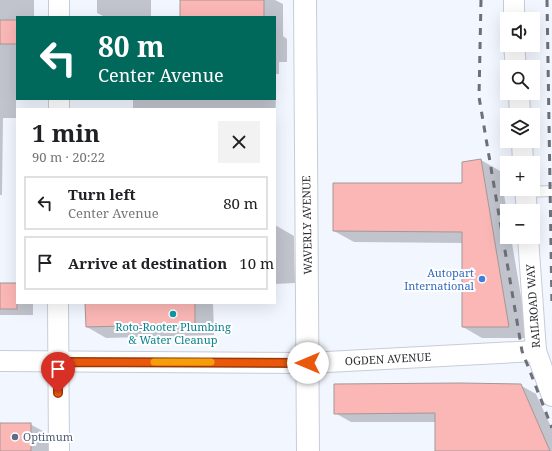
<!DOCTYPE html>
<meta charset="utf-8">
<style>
:root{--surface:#fff;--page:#f2f2f2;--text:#202124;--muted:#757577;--line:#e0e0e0}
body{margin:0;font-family:"Noto Serif",serif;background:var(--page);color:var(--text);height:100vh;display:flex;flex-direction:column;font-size:15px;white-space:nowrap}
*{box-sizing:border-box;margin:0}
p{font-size:13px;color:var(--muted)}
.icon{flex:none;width:22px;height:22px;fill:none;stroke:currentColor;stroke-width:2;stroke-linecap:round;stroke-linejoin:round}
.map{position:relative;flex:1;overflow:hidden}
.sheet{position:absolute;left:16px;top:108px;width:260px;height:196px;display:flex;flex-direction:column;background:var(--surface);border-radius:0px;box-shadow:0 4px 16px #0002}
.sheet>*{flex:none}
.banner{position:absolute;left:16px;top:16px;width:260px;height:84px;border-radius:0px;box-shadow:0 4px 16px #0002;background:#00695c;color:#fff;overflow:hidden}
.controls{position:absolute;left:500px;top:12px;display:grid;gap:8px}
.controls a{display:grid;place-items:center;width:40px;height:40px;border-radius:0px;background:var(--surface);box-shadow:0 4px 16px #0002;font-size:20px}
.pin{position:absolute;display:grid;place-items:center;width:34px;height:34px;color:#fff;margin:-41px -17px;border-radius:50% 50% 50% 0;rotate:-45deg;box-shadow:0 0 4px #0007}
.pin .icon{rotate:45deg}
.me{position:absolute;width:44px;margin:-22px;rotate:270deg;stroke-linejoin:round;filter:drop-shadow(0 0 3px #0008)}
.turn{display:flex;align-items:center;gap:14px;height:84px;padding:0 16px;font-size:18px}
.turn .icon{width:52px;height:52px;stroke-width:2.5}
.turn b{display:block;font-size:28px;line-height:34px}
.round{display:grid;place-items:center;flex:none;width:42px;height:42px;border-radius:0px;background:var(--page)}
.head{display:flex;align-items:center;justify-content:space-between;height:68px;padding:0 16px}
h1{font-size:24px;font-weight:700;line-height:30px}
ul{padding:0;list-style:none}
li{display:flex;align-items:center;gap:12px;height:54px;margin:0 8px 6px;padding:0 8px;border:2px solid var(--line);border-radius:0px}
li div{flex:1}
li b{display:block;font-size:15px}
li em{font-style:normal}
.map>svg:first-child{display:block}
</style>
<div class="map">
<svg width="552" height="451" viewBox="0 0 552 451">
<rect width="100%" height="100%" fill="#f2f6ff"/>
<g fill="#0003">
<polygon points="0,0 34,0 34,17 17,17 17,98 16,98 16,118 3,118 2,195 0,195"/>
<polygon points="97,0 151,0 151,17 105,17 97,13"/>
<polygon points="181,0 275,0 283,4 283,36 287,39 287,62 279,62 279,74 276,74 275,193 275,109 133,109 133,99 275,99 275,17 181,17"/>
<polygon points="481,160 500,171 507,212 507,237 511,237 528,338 482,338 463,327 463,243 354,242 334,231 463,184"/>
<polygon points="275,225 294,236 295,283 275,284"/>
<polygon points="0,284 17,284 17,303 33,303 33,315 0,315"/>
<polygon points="86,303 213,303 214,335 106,338 87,327"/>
<polygon points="520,385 536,394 552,429 552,451 436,451 436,422 351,422 335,413"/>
<polygon points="0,424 30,424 50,435 50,451 0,451"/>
</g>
<g fill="#fbb7b5" stroke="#a49796">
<rect x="180" y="0" width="84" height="17"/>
<rect x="0" y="20" width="17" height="24"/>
<polygon points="481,159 509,327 462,327 462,232 333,231 333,183 462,183 462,162"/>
<rect x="0" y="283" width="17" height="26"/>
<polygon points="85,303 195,303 195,324 86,327"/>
<polygon points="461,383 521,384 550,451 435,451 435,413 334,414 334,384"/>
<rect x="0" y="423" width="31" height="28"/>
</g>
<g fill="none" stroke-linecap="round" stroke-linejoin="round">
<defs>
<polyline id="lane" points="525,192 552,191"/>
<g id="street">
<polyline points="59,0 59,17"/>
<polyline points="514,19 514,0"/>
<polyline points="514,45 516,67"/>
<polyline points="519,93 520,115"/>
<polyline points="59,99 59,109"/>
<polyline points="522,141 523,163"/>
<polyline points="525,189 527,211"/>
<polyline points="528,237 536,351 552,396"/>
<polyline points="58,303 59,451"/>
<polyline points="0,361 308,363 536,351"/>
</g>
<polyline id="secondary" points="305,0 308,451"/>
</defs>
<use href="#lane" stroke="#c8ccd7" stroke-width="12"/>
<use href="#street" stroke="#c8ccd7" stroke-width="22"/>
<use href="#secondary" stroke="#c8ccd7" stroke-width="24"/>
<use href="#lane" stroke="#fff" stroke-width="10"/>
<use href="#street" stroke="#fff" stroke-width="20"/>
<use href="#secondary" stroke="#fff" stroke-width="22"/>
<g stroke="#6d7076" stroke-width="3" stroke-dasharray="7 7" stroke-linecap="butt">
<polyline points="481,0 479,97 522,351 552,428"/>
<polyline points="547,0 552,307"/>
</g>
</g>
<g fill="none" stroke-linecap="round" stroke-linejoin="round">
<defs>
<polyline id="route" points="58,393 58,362 308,363"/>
</defs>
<use href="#route" stroke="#983908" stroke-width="10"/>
<use href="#route" stroke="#ea580c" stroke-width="7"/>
<polyline stroke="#f59e0b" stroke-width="7" points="154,362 211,362"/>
</g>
<circle fill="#3f7fe0" stroke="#fff" stroke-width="1.5" cx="482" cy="279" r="4"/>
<circle fill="#0f9aa8" stroke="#fff" stroke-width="1.5" cx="173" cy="314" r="4"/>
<circle fill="#5c6f8a" stroke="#fff" stroke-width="1.5" cx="15" cy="437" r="4"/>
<g text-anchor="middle" stroke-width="4" stroke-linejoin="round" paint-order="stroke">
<g font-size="11" fill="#2c2e32" stroke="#fff">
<text transform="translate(307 225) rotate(-91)" y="4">WAVERLY AVENUE</text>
<text transform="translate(533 306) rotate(-94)" y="4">RAILROAD WAY</text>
<text transform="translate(388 359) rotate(-3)" y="4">OGDEN AVENUE</text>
</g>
<g font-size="11" fill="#366cbe" stroke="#fff" text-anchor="end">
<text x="474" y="277">Autopart<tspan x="474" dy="13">International</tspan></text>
</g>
<g font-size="11" fill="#0d838f" stroke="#fff">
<text x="173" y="331">Roto-Rooter Plumbing<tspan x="173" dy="13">&amp; Water Cleanup</tspan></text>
</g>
<g font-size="11" fill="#4e5e75" stroke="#fff" text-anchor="start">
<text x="23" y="441">Optimum</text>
</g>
</g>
</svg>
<div class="controls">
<a><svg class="icon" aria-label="sound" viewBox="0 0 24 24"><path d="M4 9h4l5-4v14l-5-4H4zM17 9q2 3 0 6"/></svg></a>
<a><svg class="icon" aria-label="search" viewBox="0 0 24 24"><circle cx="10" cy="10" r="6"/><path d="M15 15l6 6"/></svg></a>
<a><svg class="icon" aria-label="layers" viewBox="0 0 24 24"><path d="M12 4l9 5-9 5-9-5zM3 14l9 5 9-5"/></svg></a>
<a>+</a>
<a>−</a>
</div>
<div class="pin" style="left:58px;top:393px;background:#d93025"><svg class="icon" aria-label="arrive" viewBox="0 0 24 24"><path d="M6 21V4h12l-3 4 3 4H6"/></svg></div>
<svg class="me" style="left:308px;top:363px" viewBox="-20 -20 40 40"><circle r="19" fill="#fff"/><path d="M0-13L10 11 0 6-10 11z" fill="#ea580c"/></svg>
<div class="banner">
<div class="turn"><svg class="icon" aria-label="left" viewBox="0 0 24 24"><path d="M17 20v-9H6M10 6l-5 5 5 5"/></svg><div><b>80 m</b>Center Avenue</div></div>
</div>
<section class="sheet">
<div class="head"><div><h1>1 min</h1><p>90 m · 20:22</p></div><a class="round"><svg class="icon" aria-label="close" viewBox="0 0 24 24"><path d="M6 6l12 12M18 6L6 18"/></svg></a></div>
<ul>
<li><svg class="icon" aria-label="left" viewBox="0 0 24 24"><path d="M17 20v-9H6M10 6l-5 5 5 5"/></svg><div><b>Turn left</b><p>Center Avenue</p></div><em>80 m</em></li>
<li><svg class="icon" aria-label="arrive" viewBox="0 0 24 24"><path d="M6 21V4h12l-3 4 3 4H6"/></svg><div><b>Arrive at destination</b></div><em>10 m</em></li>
</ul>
</section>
</div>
